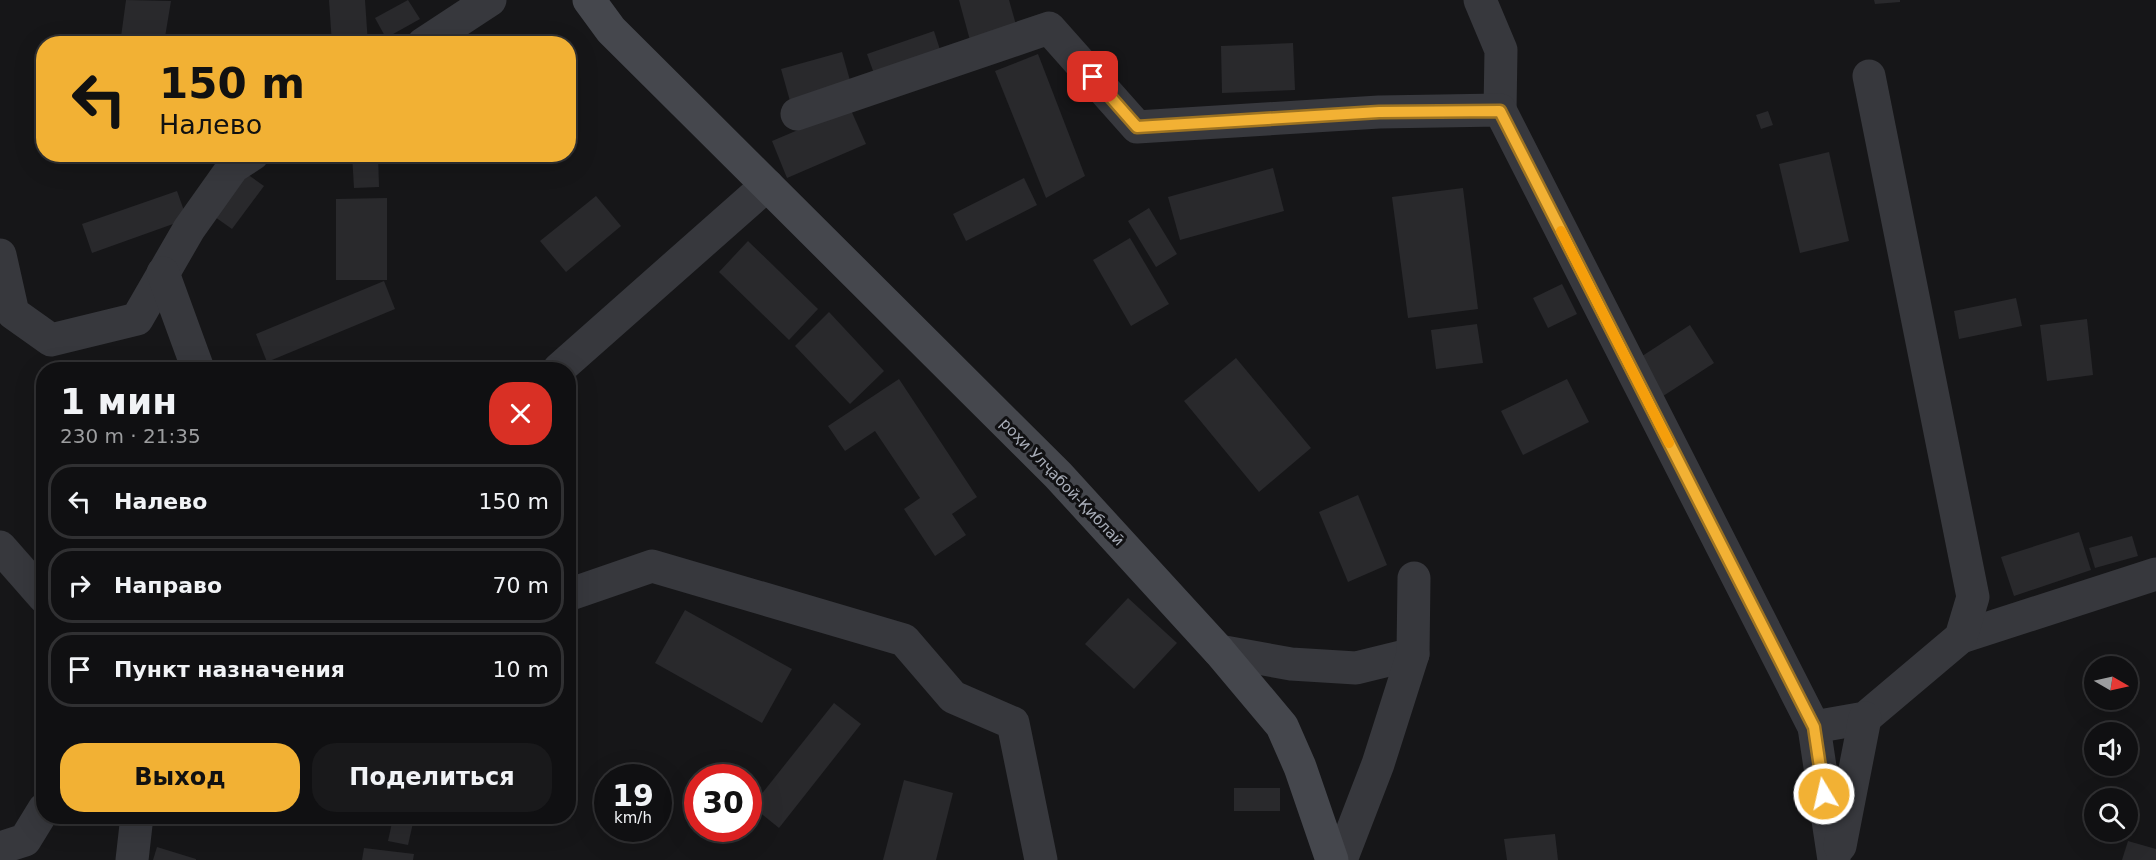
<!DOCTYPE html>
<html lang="ru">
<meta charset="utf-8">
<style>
:root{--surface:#101012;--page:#19191b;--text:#f1f3f6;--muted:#9c9d9f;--line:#303032;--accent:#f2b134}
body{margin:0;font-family:"DejaVu Sans",sans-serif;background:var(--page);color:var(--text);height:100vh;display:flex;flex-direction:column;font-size:22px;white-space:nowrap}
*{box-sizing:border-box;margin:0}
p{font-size:20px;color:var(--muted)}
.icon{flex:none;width:33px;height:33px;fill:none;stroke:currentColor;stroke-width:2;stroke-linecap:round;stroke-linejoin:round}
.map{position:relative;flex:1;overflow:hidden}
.drawer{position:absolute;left:36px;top:362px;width:540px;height:462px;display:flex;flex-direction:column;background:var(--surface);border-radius:24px;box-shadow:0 6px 24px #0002,0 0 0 2px var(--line)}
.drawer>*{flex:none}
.top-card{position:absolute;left:36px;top:36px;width:540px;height:126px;border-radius:24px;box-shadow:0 6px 24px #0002,0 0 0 2px var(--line);background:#f2b134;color:#111;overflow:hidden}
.needle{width:39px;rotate:99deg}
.tools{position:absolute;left:2084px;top:656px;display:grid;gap:12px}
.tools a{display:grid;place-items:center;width:54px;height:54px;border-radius:50%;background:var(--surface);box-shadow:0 6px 24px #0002,0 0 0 2px var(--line);font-size:30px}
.speed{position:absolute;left:594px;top:764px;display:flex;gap:12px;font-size:30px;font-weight:700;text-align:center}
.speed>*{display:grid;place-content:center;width:78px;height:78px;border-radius:50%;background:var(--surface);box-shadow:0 6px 24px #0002,0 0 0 2px var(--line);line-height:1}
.speed small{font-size:15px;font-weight:400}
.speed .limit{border:9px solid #d22;background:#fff;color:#111}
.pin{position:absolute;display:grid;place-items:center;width:51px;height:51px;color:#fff;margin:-26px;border-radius:12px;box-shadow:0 3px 9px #0006}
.me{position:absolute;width:66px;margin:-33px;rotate:351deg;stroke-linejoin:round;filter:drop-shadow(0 0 4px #0008)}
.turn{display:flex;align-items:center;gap:21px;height:126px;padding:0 24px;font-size:27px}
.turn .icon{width:78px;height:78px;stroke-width:2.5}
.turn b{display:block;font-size:42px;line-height:51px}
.round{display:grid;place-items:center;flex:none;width:63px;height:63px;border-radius:24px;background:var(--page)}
.summary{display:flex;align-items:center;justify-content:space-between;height:102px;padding:0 24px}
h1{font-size:36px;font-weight:800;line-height:45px}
.cta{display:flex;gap:12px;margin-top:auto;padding:12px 24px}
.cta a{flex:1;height:69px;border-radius:24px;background:var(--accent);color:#111;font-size:24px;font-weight:800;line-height:69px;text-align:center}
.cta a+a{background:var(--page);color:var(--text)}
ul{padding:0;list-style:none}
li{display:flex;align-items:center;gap:18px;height:75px;margin:0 12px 9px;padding:0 12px;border:3px solid var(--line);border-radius:24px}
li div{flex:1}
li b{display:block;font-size:22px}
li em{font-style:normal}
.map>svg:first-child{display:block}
</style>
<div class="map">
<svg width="2156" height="860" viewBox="0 0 2156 860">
<rect width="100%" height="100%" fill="#161618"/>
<g fill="#29292c">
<polygon points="126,0 171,1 164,43 121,37"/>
<polygon points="329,0 365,0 368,44 332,44"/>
<polygon points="408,0 420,19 386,38 375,18"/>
<polygon points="959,0 1009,0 1018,32 971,44"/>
<polygon points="1874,0 1900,0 1900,2 1875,4"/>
<polygon points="934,31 943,59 877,82 867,54"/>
<polygon points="1293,43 1295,90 1222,93 1221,46"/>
<polygon points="842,52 853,91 792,108 781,69"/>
<polygon points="1038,54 1085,176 1046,198 995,71"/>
<polygon points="850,108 866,144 787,178 772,141"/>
<polygon points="1768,111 1773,125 1761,129 1756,115"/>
<polygon points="1829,152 1849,241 1800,253 1779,164"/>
<polygon points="126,154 171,154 172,157 127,160"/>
<polygon points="352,154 378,154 379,187 354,188"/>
<polygon points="1273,168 1284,211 1180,240 1168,197"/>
<polygon points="247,174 264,186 232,229 215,217"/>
<polygon points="1024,178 1037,205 966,241 953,214"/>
<polygon points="1463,188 1478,309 1408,318 1392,197"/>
<polygon points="177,191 187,219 92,253 82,224"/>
<polygon points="596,196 621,226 566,272 540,241"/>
<polygon points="387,198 387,280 336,280 336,199"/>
<polygon points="1149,208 1177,254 1156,267 1128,221"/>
<polygon points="1130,238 1169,304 1131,326 1093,260"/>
<polygon points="748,241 818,309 789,340 719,272"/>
<polygon points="384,281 395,309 267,362 256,334"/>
<polygon points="1562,284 1577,314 1548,328 1533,298"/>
<polygon points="2016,298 2022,326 1959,339 1954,311"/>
<polygon points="829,312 884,371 850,404 795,346"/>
<polygon points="2087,319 2093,375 2047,381 2040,325"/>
<polygon points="1477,324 1483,363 1436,369 1431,330"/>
<polygon points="1690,325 1714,363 1657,400 1633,362"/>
<polygon points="1236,358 1311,448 1259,492 1184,401"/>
<polygon points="899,379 977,497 952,514 966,535 935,556 904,509 920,498 875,431 845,451 828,426"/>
<polygon points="1567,379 1589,422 1523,455 1501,411"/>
<polygon points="1358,495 1387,565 1348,582 1319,512"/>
<polygon points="2079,532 2091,570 2014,596 2001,557"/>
<polygon points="2132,536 2138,556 2095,568 2089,548"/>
<polygon points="1128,598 1177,643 1134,689 1085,644"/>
<polygon points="685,610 792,669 762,723 655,663"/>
<polygon points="834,703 861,724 779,828 752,806"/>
<polygon points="904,780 953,793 936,860 883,860"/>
<rect x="1234" y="788" width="46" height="23"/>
<polygon points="393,818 413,823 408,845 388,841"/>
<polygon points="1555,834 1558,860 1507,860 1504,839"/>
<polygon points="2128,841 2156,849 2156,860 2122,860"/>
<polygon points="157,847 196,859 196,860 153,860"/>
<polygon points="364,848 414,854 413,860 362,860"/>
</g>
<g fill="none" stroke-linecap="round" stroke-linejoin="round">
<g stroke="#37383d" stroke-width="33">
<polyline points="1480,0 1501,50 1500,110"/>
<polyline points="423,44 490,0"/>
<polyline points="797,114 1049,28 1137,127 1379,112 1500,110 1814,727 1834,860"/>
<polyline points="0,255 13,313 51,340 137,319 189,229 233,167 253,154"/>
<polyline points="163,273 198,369"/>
<polyline points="559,369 767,185"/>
<polyline points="0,547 44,597"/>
<polyline points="568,595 652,566 904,640 953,697 1013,723 1041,860"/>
<polyline points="1961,637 2156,574"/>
<polyline points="1219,651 1291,664 1356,668 1413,654"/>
<polyline points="1814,727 1865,718 1961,637 1973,597 1869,76"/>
<polyline points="1840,846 1865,718"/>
<polyline points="0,848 25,840 44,809"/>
<polyline points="132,860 137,816"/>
<polyline points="1341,860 1378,764 1413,654 1414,578"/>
</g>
<polyline stroke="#45474d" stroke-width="33" points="589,0 611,30 1058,475 1219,651 1282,726 1300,767 1332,860"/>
</g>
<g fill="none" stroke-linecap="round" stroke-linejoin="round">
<defs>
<polyline id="route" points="1093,77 1137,127 1379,112 1500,111 1814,727 1824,794"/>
</defs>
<use href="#route" stroke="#9d7322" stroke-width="15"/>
<use href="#route" stroke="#f2b134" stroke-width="10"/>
<polyline stroke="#f59e0b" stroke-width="10" points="1561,231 1669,443"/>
</g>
<g text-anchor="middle" stroke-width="6" stroke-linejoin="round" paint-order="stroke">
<g font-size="15" fill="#a8adb8" stroke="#111113">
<text transform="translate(1062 482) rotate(46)" y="5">роҳи Улҷабой-Қиблаӣ</text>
</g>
</g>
</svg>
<div class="tools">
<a><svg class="needle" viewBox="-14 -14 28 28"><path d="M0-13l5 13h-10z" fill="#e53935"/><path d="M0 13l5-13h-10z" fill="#9c9d9f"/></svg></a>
<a><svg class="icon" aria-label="sound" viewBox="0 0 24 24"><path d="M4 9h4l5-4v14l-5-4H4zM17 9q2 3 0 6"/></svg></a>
<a><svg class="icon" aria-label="search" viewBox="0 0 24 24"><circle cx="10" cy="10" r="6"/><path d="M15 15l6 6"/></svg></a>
</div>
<div class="speed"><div>19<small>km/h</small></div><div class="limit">30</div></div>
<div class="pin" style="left:1093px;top:77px;background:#d93025"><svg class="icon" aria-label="arrive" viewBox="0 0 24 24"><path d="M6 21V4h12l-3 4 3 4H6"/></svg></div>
<svg class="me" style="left:1824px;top:794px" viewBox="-20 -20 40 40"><circle r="17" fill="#f2b134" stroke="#fff" stroke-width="3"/><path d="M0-11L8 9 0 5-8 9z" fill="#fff"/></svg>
<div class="top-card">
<div class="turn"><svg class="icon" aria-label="left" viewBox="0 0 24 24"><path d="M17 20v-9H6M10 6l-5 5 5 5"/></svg><div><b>150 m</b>Налево</div></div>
</div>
<section class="drawer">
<div class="summary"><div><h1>1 мин</h1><p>230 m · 21:35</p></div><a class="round" style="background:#d93025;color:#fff"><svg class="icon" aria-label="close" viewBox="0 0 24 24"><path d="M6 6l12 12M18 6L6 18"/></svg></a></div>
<ul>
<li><svg class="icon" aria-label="left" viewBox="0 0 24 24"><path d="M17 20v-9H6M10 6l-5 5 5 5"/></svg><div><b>Налево</b></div><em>150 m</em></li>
<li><svg class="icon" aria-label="right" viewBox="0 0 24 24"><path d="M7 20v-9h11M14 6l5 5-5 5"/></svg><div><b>Направо</b></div><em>70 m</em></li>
<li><svg class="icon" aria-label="arrive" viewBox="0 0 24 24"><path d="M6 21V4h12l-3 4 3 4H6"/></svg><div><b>Пункт назначения</b></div><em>10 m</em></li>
</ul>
<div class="cta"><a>Выход</a><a>Поделиться</a></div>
</section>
</div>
